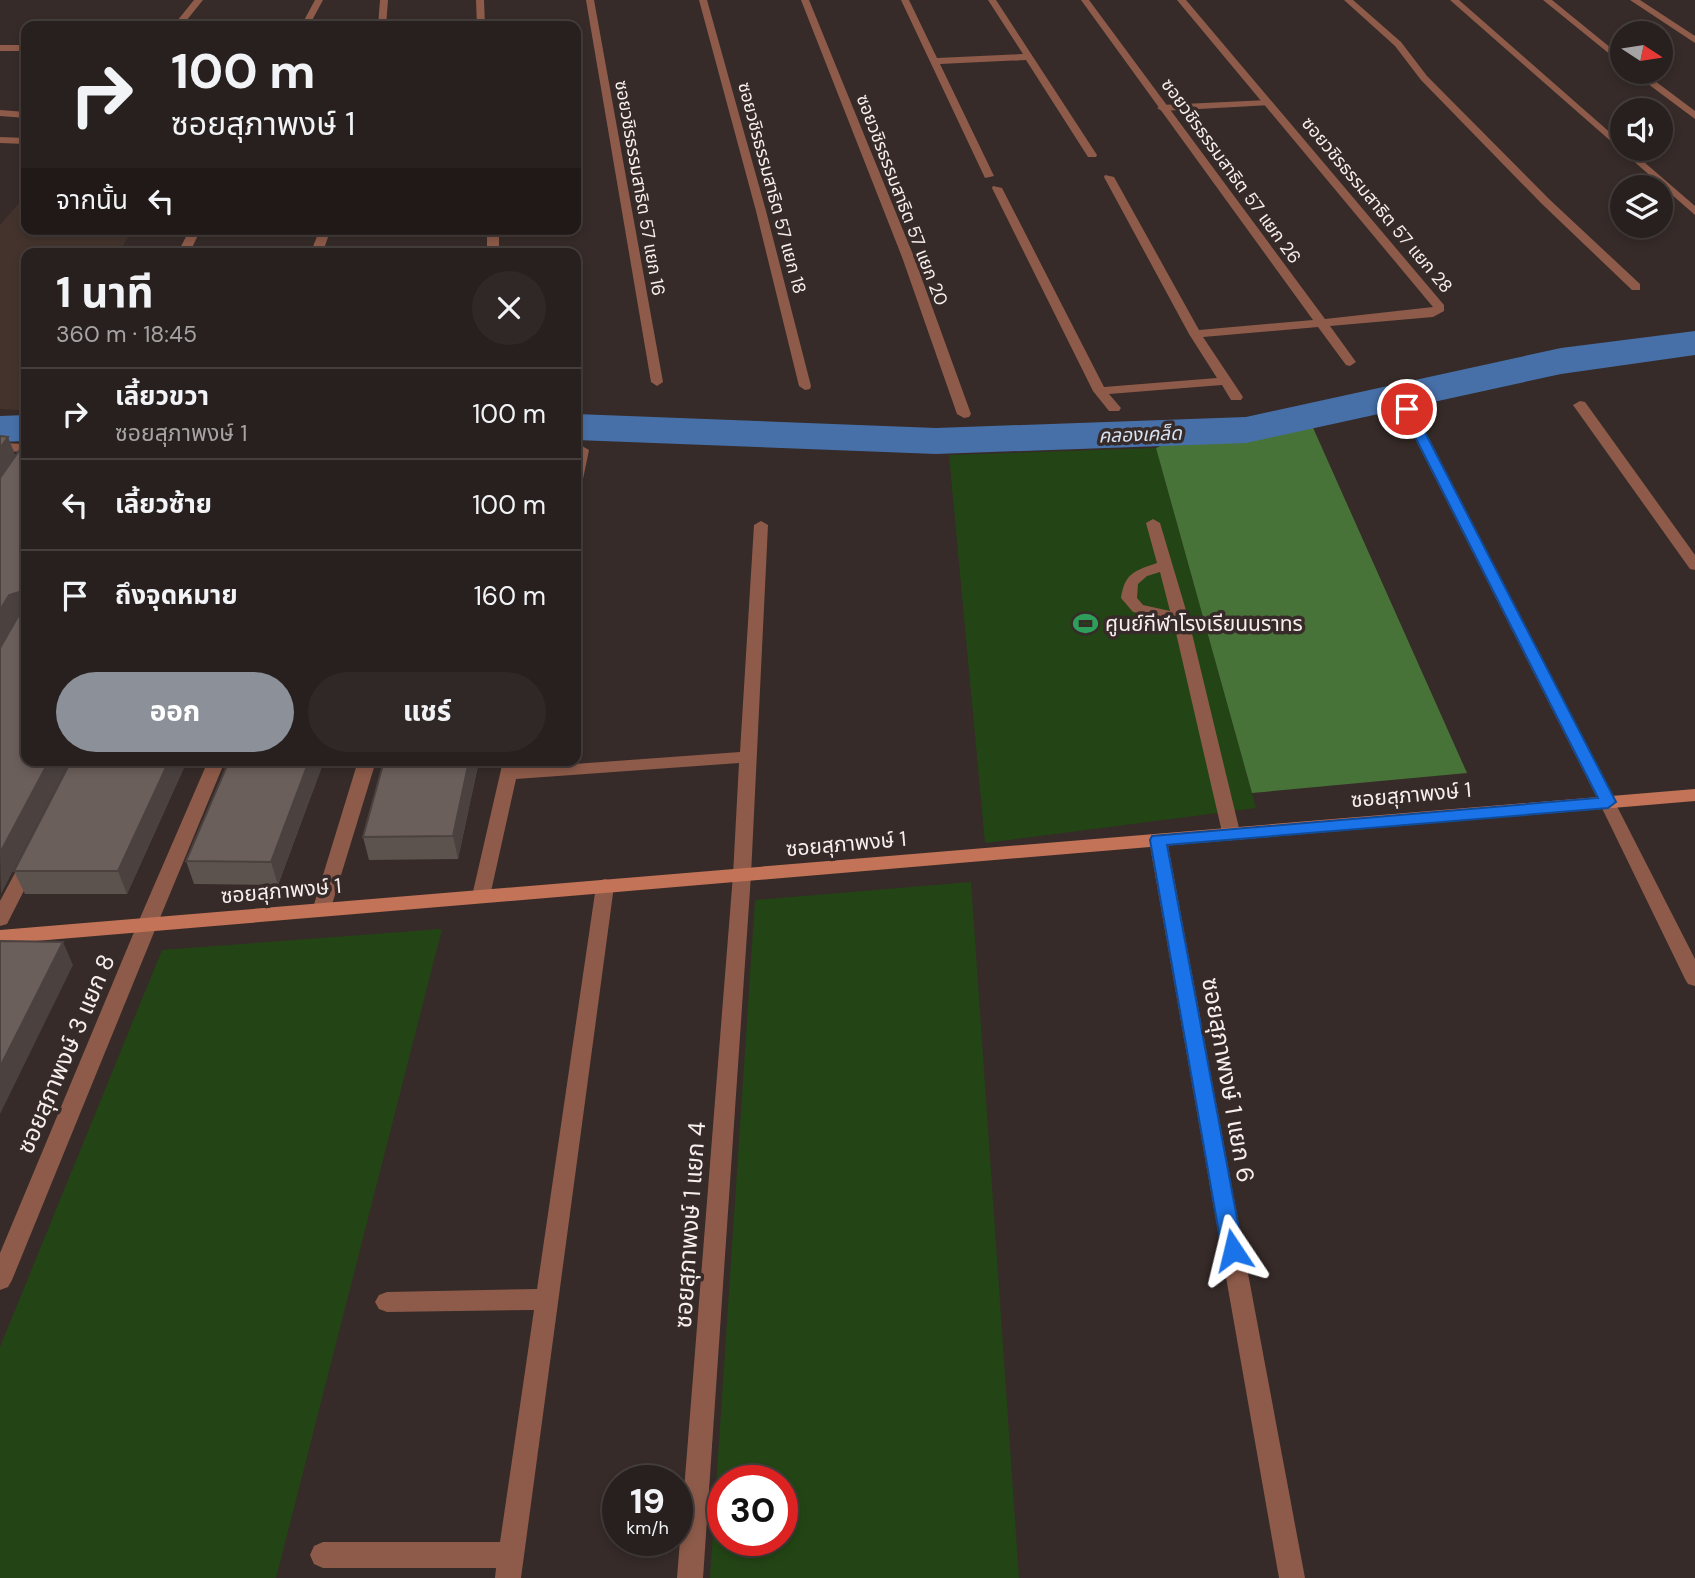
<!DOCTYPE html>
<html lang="th">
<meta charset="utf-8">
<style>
:root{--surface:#28201e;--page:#302827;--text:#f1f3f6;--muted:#a5a3a4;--line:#443e3c;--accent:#8c9099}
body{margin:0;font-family:"DM Sans","Noto Sans Thai",sans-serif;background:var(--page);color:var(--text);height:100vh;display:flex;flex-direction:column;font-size:26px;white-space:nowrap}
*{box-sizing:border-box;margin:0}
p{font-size:23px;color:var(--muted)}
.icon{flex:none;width:38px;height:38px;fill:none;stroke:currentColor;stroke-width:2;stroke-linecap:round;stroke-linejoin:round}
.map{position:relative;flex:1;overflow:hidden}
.sheet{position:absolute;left:21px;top:248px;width:560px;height:518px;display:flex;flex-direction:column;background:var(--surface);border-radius:14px;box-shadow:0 4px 10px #0003,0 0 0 2px var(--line)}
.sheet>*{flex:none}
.guide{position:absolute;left:21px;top:21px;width:560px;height:214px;border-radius:14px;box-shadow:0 4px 10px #0003,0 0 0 2px var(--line);background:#28201e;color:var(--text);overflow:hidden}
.needle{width:46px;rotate:102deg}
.buttons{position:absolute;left:1610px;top:21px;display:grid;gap:14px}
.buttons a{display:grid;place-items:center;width:63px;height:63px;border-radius:50%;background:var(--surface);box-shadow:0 4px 10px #0003,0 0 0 2px var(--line);font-size:35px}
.speed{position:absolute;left:602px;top:1465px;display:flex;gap:14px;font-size:35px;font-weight:700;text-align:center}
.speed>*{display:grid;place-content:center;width:91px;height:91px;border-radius:50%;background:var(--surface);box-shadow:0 4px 10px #0003,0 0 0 2px var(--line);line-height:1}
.speed small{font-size:18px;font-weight:400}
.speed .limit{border:10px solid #d22;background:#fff;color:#111}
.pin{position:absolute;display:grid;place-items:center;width:60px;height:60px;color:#fff;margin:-30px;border:4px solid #fff;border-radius:50%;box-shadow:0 2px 7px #0007}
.me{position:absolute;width:77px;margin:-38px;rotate:350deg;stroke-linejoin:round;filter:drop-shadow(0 0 5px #0008)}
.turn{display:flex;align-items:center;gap:24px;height:147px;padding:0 35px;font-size:32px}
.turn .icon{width:91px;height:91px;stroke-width:2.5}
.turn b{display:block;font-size:49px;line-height:60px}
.then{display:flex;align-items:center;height:66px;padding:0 35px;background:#0003;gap:14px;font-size:26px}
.round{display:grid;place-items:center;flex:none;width:74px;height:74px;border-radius:37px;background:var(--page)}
.overview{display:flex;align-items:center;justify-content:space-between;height:119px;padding:0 35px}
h1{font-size:42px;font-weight:700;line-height:52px}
.cta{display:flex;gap:14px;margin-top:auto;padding:14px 35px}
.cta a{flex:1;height:80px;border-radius:42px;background:var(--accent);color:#fff;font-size:28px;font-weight:700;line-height:80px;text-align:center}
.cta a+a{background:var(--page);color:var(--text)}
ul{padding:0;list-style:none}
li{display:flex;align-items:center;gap:21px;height:91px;padding:0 35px;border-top:2px solid var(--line)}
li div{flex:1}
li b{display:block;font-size:26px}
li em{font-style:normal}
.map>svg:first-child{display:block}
</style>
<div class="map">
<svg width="1695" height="1578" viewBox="0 0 1695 1578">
<rect width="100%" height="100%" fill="#362b28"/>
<polygon fill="#44332d" points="26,195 26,229 133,229 118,254 26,254 26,398 19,410 0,409 0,225"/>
<g fill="#234515" fill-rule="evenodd">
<polygon points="1156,448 1256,808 985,843 949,455"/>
<path d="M971,882L1019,1578H710L755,900ZM782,1480V1540H723V1480Z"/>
<polygon points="442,929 276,1578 0,1578 0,1347 162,950"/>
</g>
<polygon fill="#487338" points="1310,421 1467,773 1252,793 1156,448 1179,437 1252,434"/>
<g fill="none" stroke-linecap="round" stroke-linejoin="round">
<g fill="#4770a9" fill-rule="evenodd">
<polygon points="1695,331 1695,355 1561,374 1246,443 936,454 576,440 576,414 936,428 1246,417 1561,348"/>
<polygon points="26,415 26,441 0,442 0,416"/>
</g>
<g fill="#8e5b4a" fill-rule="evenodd">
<polygon points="194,0 203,0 182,26 173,26"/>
<rect x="0" y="45" width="26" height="6"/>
<polygon points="1268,100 1271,101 1271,105 1162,111 1157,108 1162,105"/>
<polygon points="0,110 26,112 26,118 0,116"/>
<polygon points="0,443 26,444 26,452 0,451"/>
<polygon points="582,446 589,450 583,479 576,483 576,449"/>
<path d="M1153,519L1160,523L1188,617L1240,832L1237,836H1225L1222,832L1173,620L1133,612L1121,598C1125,573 1134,571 1157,563L1146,523ZM1160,572L1170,611L1143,605L1137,598L1138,584L1147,576Z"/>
<polygon points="761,521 768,525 751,875 749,880 735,880 733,875 739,763 516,779 490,896 488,901 474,901 472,896 503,761 519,761 519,768 740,752 754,525"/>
<polygon points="208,761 225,761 157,925 154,930 140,930 137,925"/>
<polygon points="358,761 376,761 330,911 328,916 314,916 312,911"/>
<polygon points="30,855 36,856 39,861 7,924 0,926 0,901 24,856"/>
</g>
<g fill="#8e5b4a" fill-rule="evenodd">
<polygon points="315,0 323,0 309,26 301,26"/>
<polygon points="380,0 388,0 386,26 378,26"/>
<polygon points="476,0 484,0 485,26 477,26"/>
<polygon points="586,0 594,0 663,382 657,386 651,382"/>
<polygon points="699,0 707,0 766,211 811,386 810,389 805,390 799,386 756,211"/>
<polygon points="801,0 809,0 914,257 971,414 969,417 964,418 957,414 902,257"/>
<polygon points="901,0 909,0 937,58 1023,54 988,0 996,0 1097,155 1096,157 1088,157 1026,60 940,64 994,176 985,178"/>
<polygon points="1081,0 1089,0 1325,319 1433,307 1177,0 1186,0 1444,305 1444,311 1433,317 1330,326 1356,362 1350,366 1346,365 1318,327 1203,337 1243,397 1241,400 1231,400 1222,385 1109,394 1121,408 1119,411 1109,411 1093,391 992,188 993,186 1002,188 1104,387 1217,378 1189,334 1104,177 1105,175 1114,177 1199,330 1313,320"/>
<polygon points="1344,0 1353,0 1401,42 1427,76 1549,199 1640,284 1640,290 1632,290 1541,203 1421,80 1395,46"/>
<polygon points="1450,0 1459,0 1622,143 1622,149 1629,149 1695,206 1695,215"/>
<polygon points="1543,0 1552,0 1622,57 1622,64"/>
<polygon points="1630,0 1640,0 1695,36 1695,43"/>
<polygon points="1632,72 1643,72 1695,111 1695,119"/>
<polygon points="0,137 26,138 26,144 0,143"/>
<polygon points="190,229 201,229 189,254 177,254"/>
<polygon points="320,229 331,229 322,254 310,254"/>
<rect x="487" y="229" width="12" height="25"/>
<polygon points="1580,401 1585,402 1695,555 1695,570 1690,569 1573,405"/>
<polygon points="1407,405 1414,409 1695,959 1695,986 1688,984 1685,979 1599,802 1400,409"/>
<polygon points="1158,834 1164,836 1167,840 1305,1578 1279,1578 1149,840 1152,836"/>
<polygon points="742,868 749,870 751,875 703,1578 677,1578 733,875 735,870"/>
<polygon points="605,879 612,881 614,886 521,1578 495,1578 496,1568 323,1568 314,1564 310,1555 314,1546 323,1542 500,1542 534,1310 387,1312 379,1309 375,1302 379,1295 387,1292 537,1289 596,886 598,881"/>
<polygon points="147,918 154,920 157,925 12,1280 8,1287 0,1290 0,1253 137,925 140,920"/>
</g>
<polygon fill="#c37357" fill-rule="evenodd" points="1695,789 1695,801 0,944 0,930"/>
</g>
<g fill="#5c524e">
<polygon points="71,761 187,761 127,894 25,894 14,871"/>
<polygon points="229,761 324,761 278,885 194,884 186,861"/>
<polygon points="384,761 479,761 458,859 369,860 363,837"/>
</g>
<g fill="#4b4240">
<polygon points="8,437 16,457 0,480 0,448"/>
<polygon points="19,592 26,611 0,647 0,610 9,595"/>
<polygon points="49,761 70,761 1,894 0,853"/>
<polygon points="169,761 187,761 127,894 118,871"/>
<polygon points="309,761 324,761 278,885 271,862"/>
<polygon points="469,761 479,761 458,859 453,836"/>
<polygon points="63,942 73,965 0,1114 0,1067"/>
</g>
<g fill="#6b5f5b" stroke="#4b4240" stroke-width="2">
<polygon points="0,436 8,437 0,448"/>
<polygon points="21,437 26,437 26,761 49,761 0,853 0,648 20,613 19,592 9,595 0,610 0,478 21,448"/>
<polygon points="71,761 169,761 118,871 14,871"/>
<polygon points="229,761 309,761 271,862 186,861"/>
<polygon points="384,761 469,761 453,836 363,837"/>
<polygon points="0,941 63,942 0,1067"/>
</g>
<polygon fill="#1a73e8" stroke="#114b97" stroke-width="2" points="1407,405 1413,409 1616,802 1608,808 1167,845 1243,1250 1240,1256 1233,1259 1225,1256 1222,1250 1150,840 1152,836 1598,798 1401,409"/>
<defs>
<symbol id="stadium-bare" viewBox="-9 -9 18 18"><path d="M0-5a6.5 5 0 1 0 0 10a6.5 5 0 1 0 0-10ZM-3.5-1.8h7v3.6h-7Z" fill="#2e9e5b" stroke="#362b28" stroke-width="2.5" paint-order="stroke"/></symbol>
</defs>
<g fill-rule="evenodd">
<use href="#stadium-bare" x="1068" y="606" width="35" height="35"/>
</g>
<g text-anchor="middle" stroke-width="7" stroke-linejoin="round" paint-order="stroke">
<g font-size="18" fill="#f6efed" stroke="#362b28">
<text transform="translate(1231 171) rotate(54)" y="6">ซอยวชิรธรรมสาธิต 57 แยก 26</text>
<text transform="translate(640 188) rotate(80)" y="6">ซอยวชิรธรรมสาธิต 57 แยก 16</text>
<text transform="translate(772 188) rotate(75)" y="6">ซอยวชิรธรรมสาธิต 57 แยก 18</text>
<text transform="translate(902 200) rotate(69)" y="6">ซอยวชิรธรรมสาธิต 57 แยก 20</text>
<text transform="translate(1377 205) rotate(50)" y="6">ซอยวชิรธรรมสาธิต 57 แยก 28</text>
</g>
<g font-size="19" font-style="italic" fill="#d7e3f3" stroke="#362b28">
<text transform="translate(1140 434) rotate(-2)" y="7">คลองเคล็ด</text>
</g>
<g font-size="21" fill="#f6efed" stroke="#362b28" text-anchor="start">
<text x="1105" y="631">ศูนย์กีฬาโรงเรียนนราทร</text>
</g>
<g font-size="21" fill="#f6efed" stroke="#362b28">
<text transform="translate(1411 795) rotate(-5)" y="7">ซอยสุภาพงษ์ 1</text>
<text transform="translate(846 844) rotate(-5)" y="7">ซอยสุภาพงษ์ 1</text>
<text transform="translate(281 891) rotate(-5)" y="7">ซอยสุภาพงษ์ 1</text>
</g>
<g font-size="24" fill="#f6efed" stroke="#362b28">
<text transform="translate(66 1054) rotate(-67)" y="8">ซอยสุภาพงษ์ 3 แยก 8</text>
<text transform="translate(1228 1080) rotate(80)" y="8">ซอยสุภาพงษ์ 1 แยก 6</text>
<text transform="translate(690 1225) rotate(-86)" y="8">ซอยสุภาพงษ์ 1 แยก 4</text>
</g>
</g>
</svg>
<div class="buttons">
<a><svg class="needle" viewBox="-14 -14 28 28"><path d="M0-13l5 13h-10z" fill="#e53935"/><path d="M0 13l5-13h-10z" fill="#a5a3a4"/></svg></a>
<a><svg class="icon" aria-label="sound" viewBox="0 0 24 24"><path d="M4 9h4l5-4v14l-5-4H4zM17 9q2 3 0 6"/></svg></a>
<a><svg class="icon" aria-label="layers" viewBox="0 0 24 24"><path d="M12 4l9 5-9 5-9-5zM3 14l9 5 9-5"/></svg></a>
</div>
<div class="speed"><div>19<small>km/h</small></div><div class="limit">30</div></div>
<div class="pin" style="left:1407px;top:409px;background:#d93025"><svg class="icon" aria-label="arrive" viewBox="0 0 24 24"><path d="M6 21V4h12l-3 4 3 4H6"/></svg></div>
<svg class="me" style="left:1233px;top:1250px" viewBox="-20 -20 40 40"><path d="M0-17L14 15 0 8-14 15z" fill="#1a73e8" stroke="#fff" stroke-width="4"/></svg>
<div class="guide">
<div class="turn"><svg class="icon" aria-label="right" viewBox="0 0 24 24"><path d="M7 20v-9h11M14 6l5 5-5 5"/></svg><div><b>100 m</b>ซอยสุภาพงษ์ 1</div></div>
<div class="then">จากนั้น<svg class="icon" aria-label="left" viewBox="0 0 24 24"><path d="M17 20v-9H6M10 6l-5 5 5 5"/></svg></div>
</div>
<section class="sheet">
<div class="overview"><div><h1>1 นาที</h1><p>360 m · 18:45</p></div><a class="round"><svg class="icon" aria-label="close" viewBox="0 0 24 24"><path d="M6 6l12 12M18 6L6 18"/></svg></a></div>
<ul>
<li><svg class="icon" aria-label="right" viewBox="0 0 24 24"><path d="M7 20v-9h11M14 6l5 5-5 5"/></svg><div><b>เลี้ยวขวา</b><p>ซอยสุภาพงษ์ 1</p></div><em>100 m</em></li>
<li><svg class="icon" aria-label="left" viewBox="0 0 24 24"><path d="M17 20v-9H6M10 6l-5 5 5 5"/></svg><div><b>เลี้ยวซ้าย</b></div><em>100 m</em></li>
<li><svg class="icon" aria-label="arrive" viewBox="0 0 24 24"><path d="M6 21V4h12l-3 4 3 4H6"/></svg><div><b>ถึงจุดหมาย</b></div><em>160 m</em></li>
</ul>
<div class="cta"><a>ออก</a><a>แชร์</a></div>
</section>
</div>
